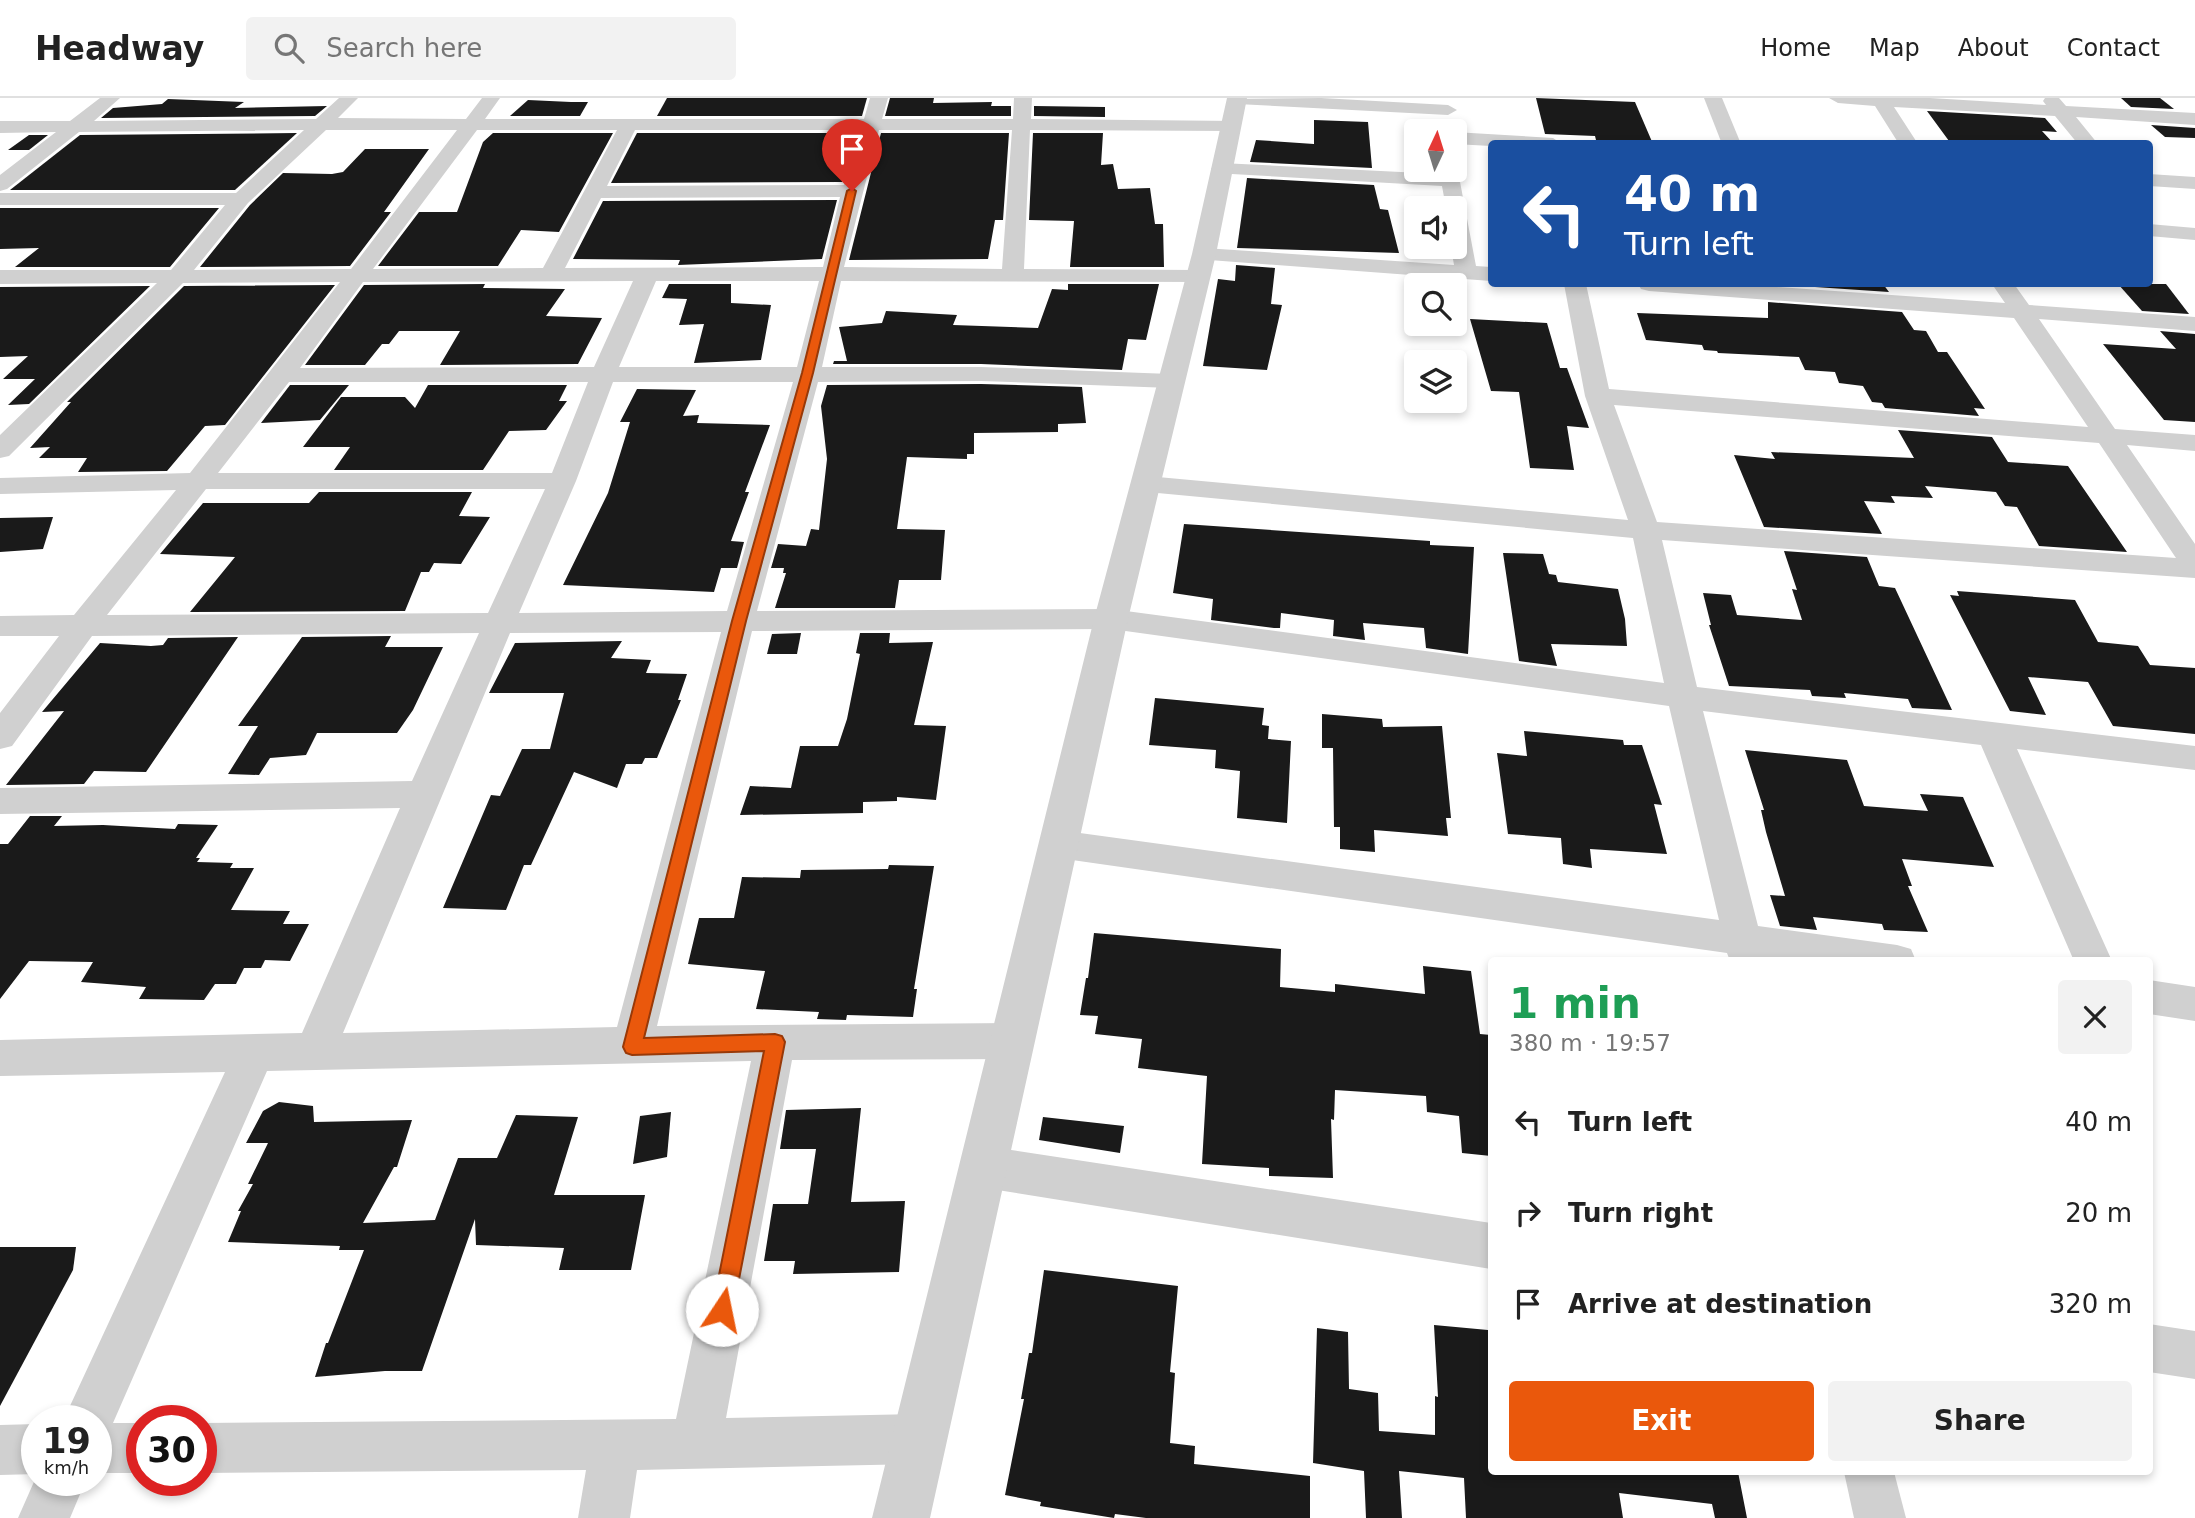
<!DOCTYPE html>
<meta charset="utf-8">
<style>
:root{--surface:#fff;--page:#f2f2f2;--text:#222;--muted:#767676;--line:#e0e0e0;--accent:#ea580c}
body{margin:0;font-family:"DejaVu Sans",sans-serif;background:var(--page);color:var(--text);height:100vh;display:flex;flex-direction:column;font-size:26px;white-space:nowrap}
*{box-sizing:border-box;margin:0}
p{font-size:23px;color:var(--muted)}
.icon{flex:none;width:38px;height:38px;fill:none;stroke:currentColor;stroke-width:2;stroke-linecap:round;stroke-linejoin:round}
.map{position:relative;flex:1;overflow:hidden}
.panel{position:absolute;left:1488px;top:859px;width:665px;height:518px;display:flex;flex-direction:column;background:var(--surface);border-radius:7px;box-shadow:0 4px 10px #0003}
.panel>*{flex:none}
.hud{position:absolute;left:1488px;top:42px;width:665px;height:147px;border-radius:7px;box-shadow:0 4px 10px #0003;background:#1a4fa0;color:#fff;overflow:hidden}
.needle{width:46px;rotate:4deg}
.controls{position:absolute;left:1404px;top:21px;display:grid;gap:14px}
.controls a{display:grid;place-items:center;width:63px;height:63px;border-radius:7px;background:var(--surface);box-shadow:0 4px 10px #0003;font-size:35px}
.speed{position:absolute;left:21px;top:1307px;display:flex;gap:14px;font-size:35px;font-weight:700;text-align:center}
.speed>*{display:grid;place-content:center;width:91px;height:91px;border-radius:50%;background:var(--surface);box-shadow:0 4px 10px #0003;line-height:1}
.speed small{font-size:18px;font-weight:400}
.speed .limit{border:10px solid #d22;background:#fff;color:#111}
.pin{position:absolute;display:grid;place-items:center;width:60px;height:60px;color:#fff;margin:-72px -30px;border-radius:50% 50% 50% 0;rotate:-45deg;box-shadow:0 0 7px #0007}
.pin .icon{rotate:45deg}
.me{position:absolute;width:77px;margin:-38px;rotate:11deg;stroke-linejoin:round;filter:drop-shadow(0 0 5px #0008)}
.turn{display:flex;align-items:center;gap:24px;height:147px;padding:0 21px;font-size:32px}
.turn .icon{width:91px;height:91px;stroke-width:2.5}
.turn b{display:block;font-size:49px;line-height:60px}
.round{display:grid;place-items:center;flex:none;width:74px;height:74px;border-radius:7px;background:var(--page)}
.summary{display:flex;align-items:center;justify-content:space-between;height:119px;padding:0 21px}
h1{font-size:42px;font-weight:600;line-height:52px;color:#1e9e55}
.primary-button{display:flex;gap:14px;margin-top:auto;padding:14px 21px}
.primary-button a{flex:1;height:80px;border-radius:7px;background:var(--accent);color:#fff;font-size:28px;font-weight:600;line-height:80px;text-align:center}
.primary-button a+a{background:var(--page);color:var(--text)}
ul{padding:0;list-style:none}
li{display:flex;align-items:center;gap:21px;height:91px;padding:0 21px}
li div{flex:1}
li b{display:block;font-size:26px}
li em{font-style:normal}
header{display:flex;align-items:center;gap:42px;box-sizing:border-box;height:98px;padding:0 35px;background:var(--surface);border-bottom:2px solid var(--line)}
header strong{font-size:33px}
nav{display:flex;gap:38px;margin-inline-start:auto;font-size:24px}
.search{width:490px;height:63px;background:var(--page);display:flex;align-items:center;gap:18px;box-sizing:border-box;padding:0 24px;border-radius:7px;color:var(--muted);font-size:26px}
.map>svg:first-child{display:block}
</style>
<header>
<strong>Headway</strong>
<div class="search"><svg class="icon" aria-label="search" viewBox="0 0 24 24"><circle cx="10" cy="10" r="6"/><path d="M15 15l6 6"/></svg>Search here</div>
<nav><a>Home</a><a>Map</a><a>About</a><a>Contact</a></nav>
</header>
<div class="map">
<svg width="2195" height="1420" viewBox="0 0 2195 1420">
<rect width="100%" height="100%" fill="#fff"/>
<g fill="#1a1a1a">
<polygon points="667,0 867,0 862,18 657,18"/>
<polygon points="890,0 934,0 933,5 992,4 991,8 1011,8 1011,18 885,18"/>
<polygon points="1536,0 1635,4 1653,46 1597,46 1595,38 1545,36"/>
<polygon points="2121,0 2160,0 2174,11 2131,9"/>
<polygon points="168,1 244,4 235,10 327,8 315,18 101,20 113,10 162,6"/>
<polygon points="528,2 571,4 588,4 580,18 510,18"/>
<polygon points="1034,8 1105,9 1105,19 1034,18"/>
<polygon points="1927,13 2045,20 2057,34 2042,33 2054,46 1949,43"/>
<polygon points="1314,22 1368,24 1372,70 1250,64 1256,42 1314,46"/>
<polygon points="2151,27 2195,30 2195,40 2165,39"/>
<polygon points="297,35 235,92 10,92 80,37"/>
<polygon points="493,35 613,35 559,134 521,132 498,168 378,168 419,114 457,114 483,44"/>
<polygon points="637,35 857,35 842,84 611,85"/>
<polygon points="881,35 1009,35 1003,122 995,122 988,161 849,162"/>
<polygon points="1033,35 1103,35 1101,67 1113,66 1118,91 1150,90 1155,126 1163,126 1164,169 1070,169 1074,123 1029,122"/>
<polygon points="29,37 48,37 29,52 8,52"/>
<polygon points="365,51 429,51 384,114 391,114 350,168 200,169 250,107 283,75 332,76 343,74"/>
<polygon points="1247,80 1374,87 1380,111 1388,112 1399,155 1237,150"/>
<polygon points="837,102 822,161 678,167 680,162 573,161 603,103"/>
<polygon points="0,110 219,110 170,169 15,169 39,150 0,151"/>
<polygon points="1236,167 1275,170 1271,206 1282,207 1267,272 1203,268 1218,181 1235,183"/>
<polygon points="485,186 483,190 565,191 546,218 602,220 578,266 440,267 460,233 399,233 389,246 382,246 365,267 305,267 364,187"/>
<polygon points="669,186 731,186 731,205 771,207 761,262 694,265 704,226 679,227 687,201 662,200"/>
<polygon points="1068,186 1159,186 1146,242 1128,241 1122,272 981,266 833,266 834,263 847,263 839,229 882,225 886,213 957,217 953,227 1038,230 1052,191 1068,192"/>
<polygon points="1769,186 1883,186 1889,194"/>
<polygon points="2118,186 2166,186 2189,216 2142,213"/>
<polygon points="335,187 225,327 205,328 167,373 78,374 87,360 39,360 50,349 30,350 71,304 67,304 184,188"/>
<polygon points="150,188 29,306 8,307 35,281 3,281 28,258 0,259 0,189"/>
<polygon points="1768,204 1902,214 1914,232 1926,233 1938,254 1947,254 1985,311 1974,310 1979,318 1885,310 1882,305 1872,304 1863,288 1839,285 1835,274 1805,272 1799,259 1718,255 1717,253 1704,252 1702,247 1646,242 1637,215 1768,220"/>
<polygon points="1470,221 1547,225 1560,270 1567,270 1589,330 1567,328 1574,372 1530,370 1519,294 1491,293"/>
<polygon points="2160,233 2195,236 2195,324 2164,322 2103,246 2176,251"/>
<polygon points="981,286 1082,289 1086,325 1058,326 1058,334 974,335 974,356 967,356 967,361 907,359 897,431 945,432 941,482 899,482 895,510 775,510 786,475 783,475 784,470 771,470 778,446 806,448 811,431 819,432 827,361 821,308 827,287"/>
<polygon points="290,287 349,287 320,322 261,325"/>
<polygon points="428,287 567,287 559,303 567,303 546,332 509,333 483,372 334,372 350,349 303,349 341,299 405,299 415,310"/>
<polygon points="637,291 696,292 683,318 699,317 697,325 770,327 745,394 749,394 731,443 744,444 737,470 721,470 714,494 563,487 608,395 630,324 620,324"/>
<polygon points="1898,332 1992,339 2008,364 2068,368 2127,454 2039,448 2017,409 2005,408 1996,394 1925,388 1933,400 1891,398 1895,405 1864,403 1882,436 1764,429 1734,357 1775,361 1771,354 1914,360"/>
<polygon points="319,394 472,394 459,418 490,419 461,466 434,465 429,474 421,474 405,513 190,514 235,459 160,456 203,405 309,405"/>
<polygon points="53,419 43,451 0,454 0,420"/>
<polygon points="1184,426 1430,443 1430,447 1474,449 1468,556 1426,550 1424,530 1363,525 1365,542 1333,538 1334,522 1281,515 1280,530 1274,530 1211,522 1213,501 1173,495"/>
<polygon points="1784,453 1867,459 1879,488 1895,490 1952,612 1912,610 1908,601 1844,595 1846,600 1812,598 1810,592 1729,588 1709,527 1711,527 1703,495 1731,497 1737,517 1802,522 1792,491 1797,492"/>
<polygon points="1503,455 1543,456 1549,476 1556,477 1558,484 1618,491 1625,521 1627,548 1551,546 1557,568 1519,563"/>
<polygon points="1957,493 2075,502 2098,544 2138,548 2150,567 2195,570 2195,636 2113,628 2088,584 2028,579 2046,617 2010,613 1950,497 1959,498"/>
<polygon points="801,535 797,556 767,556 772,536"/>
<polygon points="860,535 890,535 889,545 933,544 914,627 946,628 936,702 897,699 897,703 863,704 863,715 740,717 750,688 791,690 800,648 838,648 847,621 860,556 856,555"/>
<polygon points="391,538 385,549 443,549 413,612 397,635 317,635 306,657 270,660 259,677 228,676 258,628 238,628 302,539"/>
<polygon points="238,539 146,674 94,673 84,686 6,687 64,613 42,614 100,545 151,548 163,547 168,540"/>
<polygon points="622,543 611,560 651,562 646,575 687,576 678,602 681,602 657,660 645,660 642,666 626,666 617,690 574,674 531,767 524,767 506,812 443,810 491,697 500,698 522,651 550,651 564,595 489,595 515,545"/>
<polygon points="1155,600 1264,610 1262,627 1269,628 1268,641 1291,643 1287,725 1237,720 1240,673 1215,670 1216,652 1149,647"/>
<polygon points="1322,616 1382,621 1383,629 1442,628 1451,720 1446,720 1448,738 1374,732 1375,754 1340,751 1340,729 1334,729 1333,650 1322,650"/>
<polygon points="1524,633 1623,642 1624,647 1642,647 1662,707 1654,706 1667,756 1590,751 1592,770 1563,766 1561,740 1508,736 1497,655 1527,658"/>
<polygon points="1745,652 1847,662 1864,708 1928,713 1920,696 1963,699 1994,769 1902,761 1912,788 1908,788 1928,834 1884,832 1882,826 1813,819 1817,832 1780,828 1770,797 1785,798 1766,734 1761,712 1764,712"/>
<polygon points="30,718 62,718 54,728 103,727 175,731 178,726 218,727 196,760 200,760 197,764 233,765 230,770 254,770 231,812 290,813 283,826 309,826 290,863 265,862 261,870 244,870 236,886 215,886 204,902 139,901 146,889 81,884 93,864 29,863 0,901 0,746 8,746"/>
<polygon points="889,767 934,768 914,891 917,891 913,919 847,917 846,922 817,921 819,914 756,911 765,873 688,866 699,820 734,820 742,779 800,780 801,772 888,771"/>
<polygon points="1094,835 1281,851 1280,889 1335,894 1335,886 1425,896 1423,868 1471,873 1480,936 1491,937 1491,1058 1462,1055 1459,1018 1427,1014 1426,998 1335,992 1334,1022 1331,1021 1333,1080 1269,1078 1269,1070 1202,1066 1207,978 1138,970 1142,941 1095,936 1098,918 1080,917 1086,880 1088,880"/>
<polygon points="279,1004 313,1008 314,1024 412,1022 397,1069 394,1069 363,1125 435,1122 458,1060 497,1060 516,1017 578,1019 554,1097 645,1097 631,1172 559,1172 564,1150 476,1147 475,1121 422,1273 385,1273 315,1279 326,1245 328,1245 364,1152 339,1152 340,1148 228,1144 241,1113 238,1113 253,1086 248,1086 268,1045 246,1045 263,1013"/>
<polygon points="861,1010 851,1104 905,1103 899,1174 793,1176 795,1163 764,1163 773,1106 808,1106 816,1051 780,1051 786,1012"/>
<polygon points="671,1014 667,1059 633,1066 640,1018"/>
<polygon points="1043,1019 1124,1028 1120,1055 1039,1042"/>
<polygon points="0,1149 76,1149 73,1172 0,1308"/>
<polygon points="1044,1172 1178,1188 1170,1274 1175,1275 1170,1345 1195,1348 1194,1366 1310,1378 1310,1420 1146,1420 1115,1416 1114,1420 1040,1408 1041,1404 1005,1397 1024,1301 1021,1301 1029,1255 1032,1255"/>
<polygon points="1434,1227 1488,1232 1491,1271 1491,1374 1738,1374 1747,1420 1715,1420 1712,1406 1619,1395 1623,1420 1466,1420 1464,1380 1399,1373 1402,1420 1366,1420 1364,1373 1313,1365 1317,1230 1348,1234 1349,1291 1378,1295 1379,1333 1435,1337 1435,1298 1438,1299"/>
</g>
<g fill="none" stroke-linecap="round" stroke-linejoin="round">
<g fill="#d0d0d0" fill-rule="evenodd">
<path d="M100,0H120L94,23L316,21L339,0H358L338,20L466,21L482,0H500L485,21H864L870,0H888L882,21H1013L1014,0H1032L1031,21L1237,23L1239,27L1237,31L1230,33L1030,32L1024,171L1198,172L1206,174L1209,179L1206,184L841,183L822,269H981L1171,276L1180,278L1183,283L1180,288L1171,290L981,283L818,284L757,513L1111,511L1664,585L1633,440L1147,394L1137,392L1133,386L1137,380L1147,378L1628,422L1585,298L1564,186H1586L1609,291L2088,329L2014,220L1649,193L1641,191L1638,186H1734L2005,205L1992,186H2014L2029,207L2195,219V233L2039,221L2115,331L2195,337V353L2127,347L2195,446V480L1662,442L1697,589L2195,648V672L2017,651L2112,863H2074L1981,647L1703,613L1758,828L1897,847L1911,851L1916,863H1730L1727,855L1058,760L1045,756L1040,746L1045,736L1058,732L1719,822L1669,608L1111,531L752,533L657,928L1013,925L1027,930L1033,943L1027,956L1013,961L792,962L726,1320L918,1316L936,1323L943,1341L936,1359L918,1366L637,1372L630,1420H578L586,1372L201,1375V1325L676,1321L751,963L267,973L113,1325H142V1375H96V1323H63L225,974L0,978V942L302,935L400,710L0,716V690L412,683L479,535L92,538L12,648L0,651V615L59,538H0V518L74,517L176,392L0,396V380L190,375L340,184L183,185L9,358L0,360V337L157,185L0,186V172H171L225,107H0V95H236L304,32L79,34L7,91L0,93V77L56,34L0,35V23H70ZM326,32H457L351,171L194,172L248,105ZM477,32H617L543,170L373,171ZM635,32H860L844,87L607,88ZM879,32H1012L1002,171L844,169ZM840,99L823,169L565,170L601,100ZM633,183L594,269L300,270L363,184ZM656,183H819L797,269H619ZM289,284H588L552,375H218ZM613,284H793L727,513L519,515L576,383ZM1614,307L2099,345L2176,460L1657,424ZM206,391H545L488,515L107,517ZM721,534L617,929L343,935L510,535Z"/>
<polygon points="1321,0 1448,7 1457,12 1448,17 1237,6 1228,1"/>
<polygon points="1704,0 1722,0 1741,46 1722,46"/>
<polygon points="1829,0 1930,0 2046,7 2043,3 2045,0 2059,0 2066,8 2195,15 2195,27 2076,19 2098,46 2078,46 2055,18 1894,9 1918,46 1899,46 1875,8 1838,5"/>
<polygon points="1454,34 1553,40 1562,46 1491,46 1491,48 1454,46"/>
<polygon points="1221,65 1441,76 1440,72 1454,72 1454,67 1457,68 1476,168 1491,169 1491,183 1196,161 1193,156 1196,151 1204,150 1454,167 1451,149 1454,149 1454,110 1446,110 1442,88 1214,75 1211,71 1214,67"/>
<polygon points="2149,76 2195,79 2195,91 2149,88"/>
<polygon points="2149,126 2195,130 2195,142 2149,138"/>
<polygon points="2149,882 2195,889 2195,923 2149,916"/>
<polygon points="985,1048 1491,1125 1491,1171 985,1090 970,1084 963,1069 970,1054"/>
<polygon points="2149,1226 2195,1233 2195,1281 2149,1274"/>
<polygon points="37,1326 37,1376 0,1377 0,1327"/>
<polygon points="1844,1374 1894,1374 1906,1420 1854,1420"/>
<polygon points="37,1377 37,1382 86,1382 70,1420 18,1420"/>
</g>
<polygon fill="#d0d0d0" fill-rule="evenodd" points="1227,0 1247,0 1216,156 1128,521 930,1420 872,1420 1094,521 1192,156"/>
</g>
<polygon fill="#ea580c" stroke="#983908" stroke-width="2" points="852,90 856,93 813,275 746,523 644,940 775,936 782,938 785,944 733,1212 730,1220 722,1223 715,1220 712,1212 764,953 632,957 626,955 623,949 732,523 802,275 847,93"/>
</svg>
<div class="controls">
<a><svg class="needle" viewBox="-14 -14 28 28"><path d="M0-13l5 13h-10z" fill="#e53935"/><path d="M0 13l5-13h-10z" fill="#767676"/></svg></a>
<a><svg class="icon" aria-label="sound" viewBox="0 0 24 24"><path d="M4 9h4l5-4v14l-5-4H4zM17 9q2 3 0 6"/></svg></a>
<a><svg class="icon" aria-label="search" viewBox="0 0 24 24"><circle cx="10" cy="10" r="6"/><path d="M15 15l6 6"/></svg></a>
<a><svg class="icon" aria-label="layers" viewBox="0 0 24 24"><path d="M12 4l9 5-9 5-9-5zM3 14l9 5 9-5"/></svg></a>
</div>
<div class="speed"><div>19<small>km/h</small></div><div class="limit">30</div></div>
<div class="pin" style="left:852px;top:93px;background:#d93025"><svg class="icon" aria-label="arrive" viewBox="0 0 24 24"><path d="M6 21V4h12l-3 4 3 4H6"/></svg></div>
<svg class="me" style="left:722px;top:1212px" viewBox="-20 -20 40 40"><circle r="19" fill="#fff"/><path d="M0-13L10 11 0 6-10 11z" fill="#ea580c"/></svg>
<div class="hud">
<div class="turn"><svg class="icon" aria-label="left" viewBox="0 0 24 24"><path d="M17 20v-9H6M10 6l-5 5 5 5"/></svg><div><b>40 m</b>Turn left</div></div>
</div>
<section class="panel">
<div class="summary"><div><h1>1 min</h1><p>380 m · 19:57</p></div><a class="round"><svg class="icon" aria-label="close" viewBox="0 0 24 24"><path d="M6 6l12 12M18 6L6 18"/></svg></a></div>
<ul>
<li><svg class="icon" aria-label="left" viewBox="0 0 24 24"><path d="M17 20v-9H6M10 6l-5 5 5 5"/></svg><div><b>Turn left</b></div><em>40 m</em></li>
<li><svg class="icon" aria-label="right" viewBox="0 0 24 24"><path d="M7 20v-9h11M14 6l5 5-5 5"/></svg><div><b>Turn right</b></div><em>20 m</em></li>
<li><svg class="icon" aria-label="arrive" viewBox="0 0 24 24"><path d="M6 21V4h12l-3 4 3 4H6"/></svg><div><b>Arrive at destination</b></div><em>320 m</em></li>
</ul>
<div class="primary-button"><a>Exit</a><a>Share</a></div>
</section>
</div>
